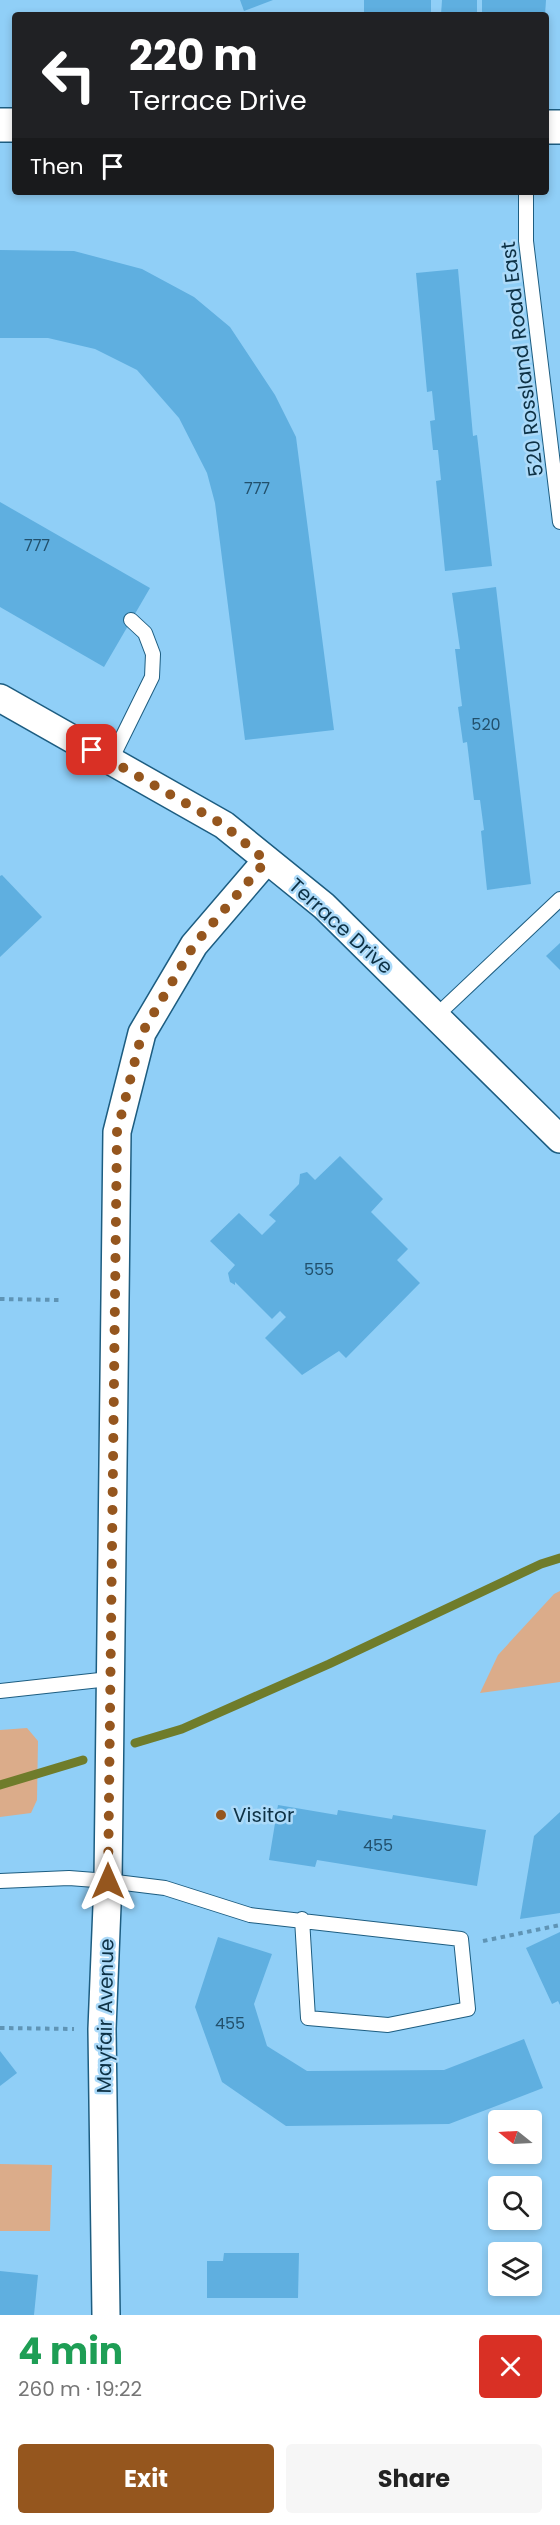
<!DOCTYPE html>
<meta charset="utf-8">
<style>
:root{--surface:#fff;--page:#f6f6f6;--text:#222;--muted:#767676;--accent:#95561e}
body{margin:0;font-family:Poppins,sans-serif;background:var(--page);color:var(--text);height:100vh;display:flex;flex-direction:column;font-size:22px;white-space:nowrap}
*{box-sizing:border-box;margin:0}
p{font-size:20px;color:var(--muted)}
.icon{flex:none;width:33px;height:33px;fill:none;stroke:currentColor;stroke-width:2;stroke-linecap:round;stroke-linejoin:round}
.map{position:relative;height:2315px;overflow:hidden}
.drawer{display:flex;flex-direction:column;background:var(--surface);flex:1}
.drawer>*{flex:none}
.hud{position:absolute;left:12px;top:12px;width:537px;height:183px;border-radius:6px;box-shadow:0 3px 9px #0003;background:#202124;color:#fff;overflow:hidden}
.needle{width:39px;rotate:288deg}
.tools{position:absolute;left:488px;top:2110px;display:grid;gap:12px}
.tools a{display:grid;place-items:center;width:54px;height:54px;border-radius:6px;background:var(--surface);box-shadow:0 3px 9px #0003;font-size:30px}
.pin{position:absolute;display:grid;place-items:center;width:51px;height:51px;color:#fff;margin:-26px;border-radius:12px;box-shadow:0 3px 9px #0006}
.me{position:absolute;width:66px;margin:-33px;rotate:0deg;stroke-linejoin:round;filter:drop-shadow(0 0 4px #0008)}
.turn{display:flex;align-items:center;gap:21px;height:126px;padding:0 18px;font-size:27px}
.turn .icon{width:78px;height:78px;stroke-width:2.5}
.turn b{display:block;font-size:42px;line-height:51px}
.then{display:flex;align-items:center;height:57px;padding:0 18px;background:#0003;gap:12px;font-size:22px}
.round{display:grid;place-items:center;flex:none;width:63px;height:63px;border-radius:6px;background:var(--page)}
.overview{display:flex;align-items:center;justify-content:space-between;height:102px;padding:0 18px}
h1{font-size:36px;font-weight:700;line-height:45px;color:#1e9e55}
.button{display:flex;gap:12px;margin-top:auto;padding:12px 18px}
.button a{flex:1;height:69px;border-radius:6px;background:var(--accent);color:#fff;font-size:24px;font-weight:700;line-height:69px;text-align:center}
.button a+a{background:var(--page);color:var(--text)}
.map>svg:first-child{display:block}
</style>
<div class="map">
<svg width="560" height="2315" viewBox="0 0 560 2315">
<rect width="100%" height="100%" fill="#90cff7"/>
<g fill="#dbac8a">
<polygon points="560,1591 560,1682 480,1693 498,1655 554,1594"/>
<polygon points="27,1728 38,1741 37,1800 31,1813 0,1817 0,1730"/>
<polygon points="0,2164 52,2165 50,2231 0,2231"/>
</g>
<g fill="none" stroke-linecap="round" stroke-linejoin="round">
<g stroke="#6f7c2b" stroke-width="9">
<polyline points="135,1743 182,1729 329,1664 541,1564 560,1558"/>
<polyline points="0,1785 83,1760"/>
</g>
</g>
<g fill="#5fafe0">
<polygon points="240,0 273,0 244,11"/>
<rect x="364" y="0" width="67" height="15"/>
<polygon points="442,0 477,0 477,15 441,15"/>
<polygon points="482,0 546,0 545,15 482,15"/>
<polygon points="0,250 74,251 142,269 194,297 230,327 275,395 296,437 334,730 245,740 215,503 207,473 179,418 137,370 95,349 48,338 0,338"/>
<polygon points="458,269 473,436 477,435 492,566 445,571 436,481 441,480 438,450 433,450 430,421 435,420 432,391 427,392 416,273"/>
<polygon points="0,502 150,588 104,667 0,607"/>
<polygon points="496,587 531,884 487,890 481,831 484,830 480,800 474,800 467,742 463,743 458,707 462,706 455,649 460,649 452,593"/>
<polygon points="2,875 42,917 0,957 0,876"/>
<polygon points="560,943 560,970 546,956"/>
<polygon points="340,1156 383,1199 371,1212 408,1249 397,1260 420,1283 346,1358 339,1351 302,1375 265,1338 286,1317 280,1311 272,1319 235,1282 235,1285 230,1282 228,1273 235,1265 210,1241 239,1213 262,1235 276,1221 269,1215 299,1184 300,1174 307,1172 315,1180"/>
<polygon points="278,1805 337,1815 338,1810 392,1819 393,1815 486,1830 477,1886 317,1860 315,1867 269,1860"/>
<polygon points="560,1812 560,1913 520,1919 534,1836"/>
<polygon points="560,1932 560,2005 558,2001 552,2004 526,1948"/>
<polygon points="218,1937 272,1954 254,2004 267,2046 307,2071 444,2070 524,2039 543,2088 449,2124 286,2126 222,2082 195,2007"/>
<polygon points="0,2051 17,2073 0,2086"/>
<polygon points="224,2253 299,2253 298,2298 207,2298 207,2261 223,2261"/>
<polygon points="0,2271 38,2275 34,2315 0,2315"/>
</g>
<g fill="none" stroke-linecap="round" stroke-linejoin="round">
<defs>
<g id="service">
<polyline points="526,192 526,241 560,522"/>
<polyline points="111,760 152,677 153,654 145,633 131,620"/>
<polyline points="437,1015 560,899"/>
<polyline points="0,1691 109,1679"/>
<polyline points="0,1881 69,1878 108,1881 165,1888 250,1915 461,1939 468,2009 388,2025 308,2018 302,1919"/>
</g>
<g id="minor">
<polyline points="0,698 224,825 324,906 560,1139"/>
<polyline points="106,2315 102,2029 108,1881 117,1132 142,1033 194,945 266,861"/>
</g>
<g id="secondary">
<polyline points="0,125 15,125"/>
<polyline points="546,127 560,127"/>
</g>
</defs>
<use href="#service" stroke="#1d5d81" stroke-width="16"/>
<use href="#minor" stroke="#1d5d81" stroke-width="30"/>
<use href="#secondary" stroke="#1d5d81" stroke-width="36"/>
<g stroke="#5f94b5" stroke-width="4" stroke-dasharray="4.5 4.5" stroke-linecap="butt">
<polyline points="0,1299 60,1300"/>
<polyline points="483,1941 560,1925"/>
<polyline points="0,2028 74,2029"/>
</g>
<use href="#service" stroke="#fff" stroke-width="14"/>
<use href="#minor" stroke="#fff" stroke-width="27"/>
<use href="#secondary" stroke="#fff" stroke-width="33"/>
</g>
<g fill="none" stroke-linecap="round" stroke-linejoin="round">
<polyline stroke="#95561e" stroke-width="10" stroke-dasharray="0 18" points="92,750 224,825 266,861 194,945 142,1033 117,1132 108,1881"/>
</g>
<circle fill="#95561e" stroke="#acdaf9" stroke-width="2" cx="221" cy="1815" r="6"/>
<g text-anchor="middle" stroke-width="5" stroke-linejoin="round" paint-order="stroke">
<g font-size="16" fill="#22506c">
<text x="257" y="494">777</text>
<text x="37" y="551">777</text>
<text x="486" y="730">520</text>
<text x="319" y="1275">555</text>
<text x="378" y="1851">455</text>
<text x="230" y="2029">455</text>
</g>
<g font-size="20" fill="#0d3145" stroke="#acdaf9">
<text transform="translate(522 359) rotate(-97)" y="7">520 Rossland Road East</text>
<text transform="translate(341 926) rotate(42)" y="7">Terrace Drive</text>
<text transform="translate(105 2016) rotate(-89)" y="7">Mayfair Avenue</text>
</g>
<g font-size="20" fill="#0d3145" stroke="#acdaf9" text-anchor="start">
<text x="233" y="1822">Visitor</text>
</g>
</g>
</svg>
<div class="tools">
<a><svg class="needle" viewBox="-14 -14 28 28"><path d="M0-13l5 13h-10z" fill="#e53935"/><path d="M0 13l5-13h-10z" fill="#767676"/></svg></a>
<a><svg class="icon" aria-label="search" viewBox="0 0 24 24"><circle cx="10" cy="10" r="6"/><path d="M15 15l6 6"/></svg></a>
<a><svg class="icon" aria-label="layers" viewBox="0 0 24 24"><path d="M12 4l9 5-9 5-9-5zM3 14l9 5 9-5"/></svg></a>
</div>
<div class="pin" style="left:92px;top:750px;background:#d93025"><svg class="icon" aria-label="arrive" viewBox="0 0 24 24"><path d="M6 21V4h12l-3 4 3 4H6"/></svg></div>
<svg class="me" style="left:108px;top:1881px" viewBox="-20 -20 40 40"><path d="M0-17L14 15 0 8-14 15z" fill="#95561e" stroke="#fff" stroke-width="4"/></svg>
<div class="hud">
<div class="turn"><svg class="icon" aria-label="left" viewBox="0 0 24 24"><path d="M17 20v-9H6M10 6l-5 5 5 5"/></svg><div><b>220 m</b>Terrace Drive</div></div>
<div class="then">Then<svg class="icon" aria-label="arrive" viewBox="0 0 24 24"><path d="M6 21V4h12l-3 4 3 4H6"/></svg></div>
</div>
</div>
<section class="drawer">
<div class="overview"><div><h1>4 min</h1><p>260 m · 19:22</p></div><a class="round" style="background:#d93025;color:#fff"><svg class="icon" aria-label="close" viewBox="0 0 24 24"><path d="M6 6l12 12M18 6L6 18"/></svg></a></div>
<div class="button"><a>Exit</a><a>Share</a></div>
</section>
